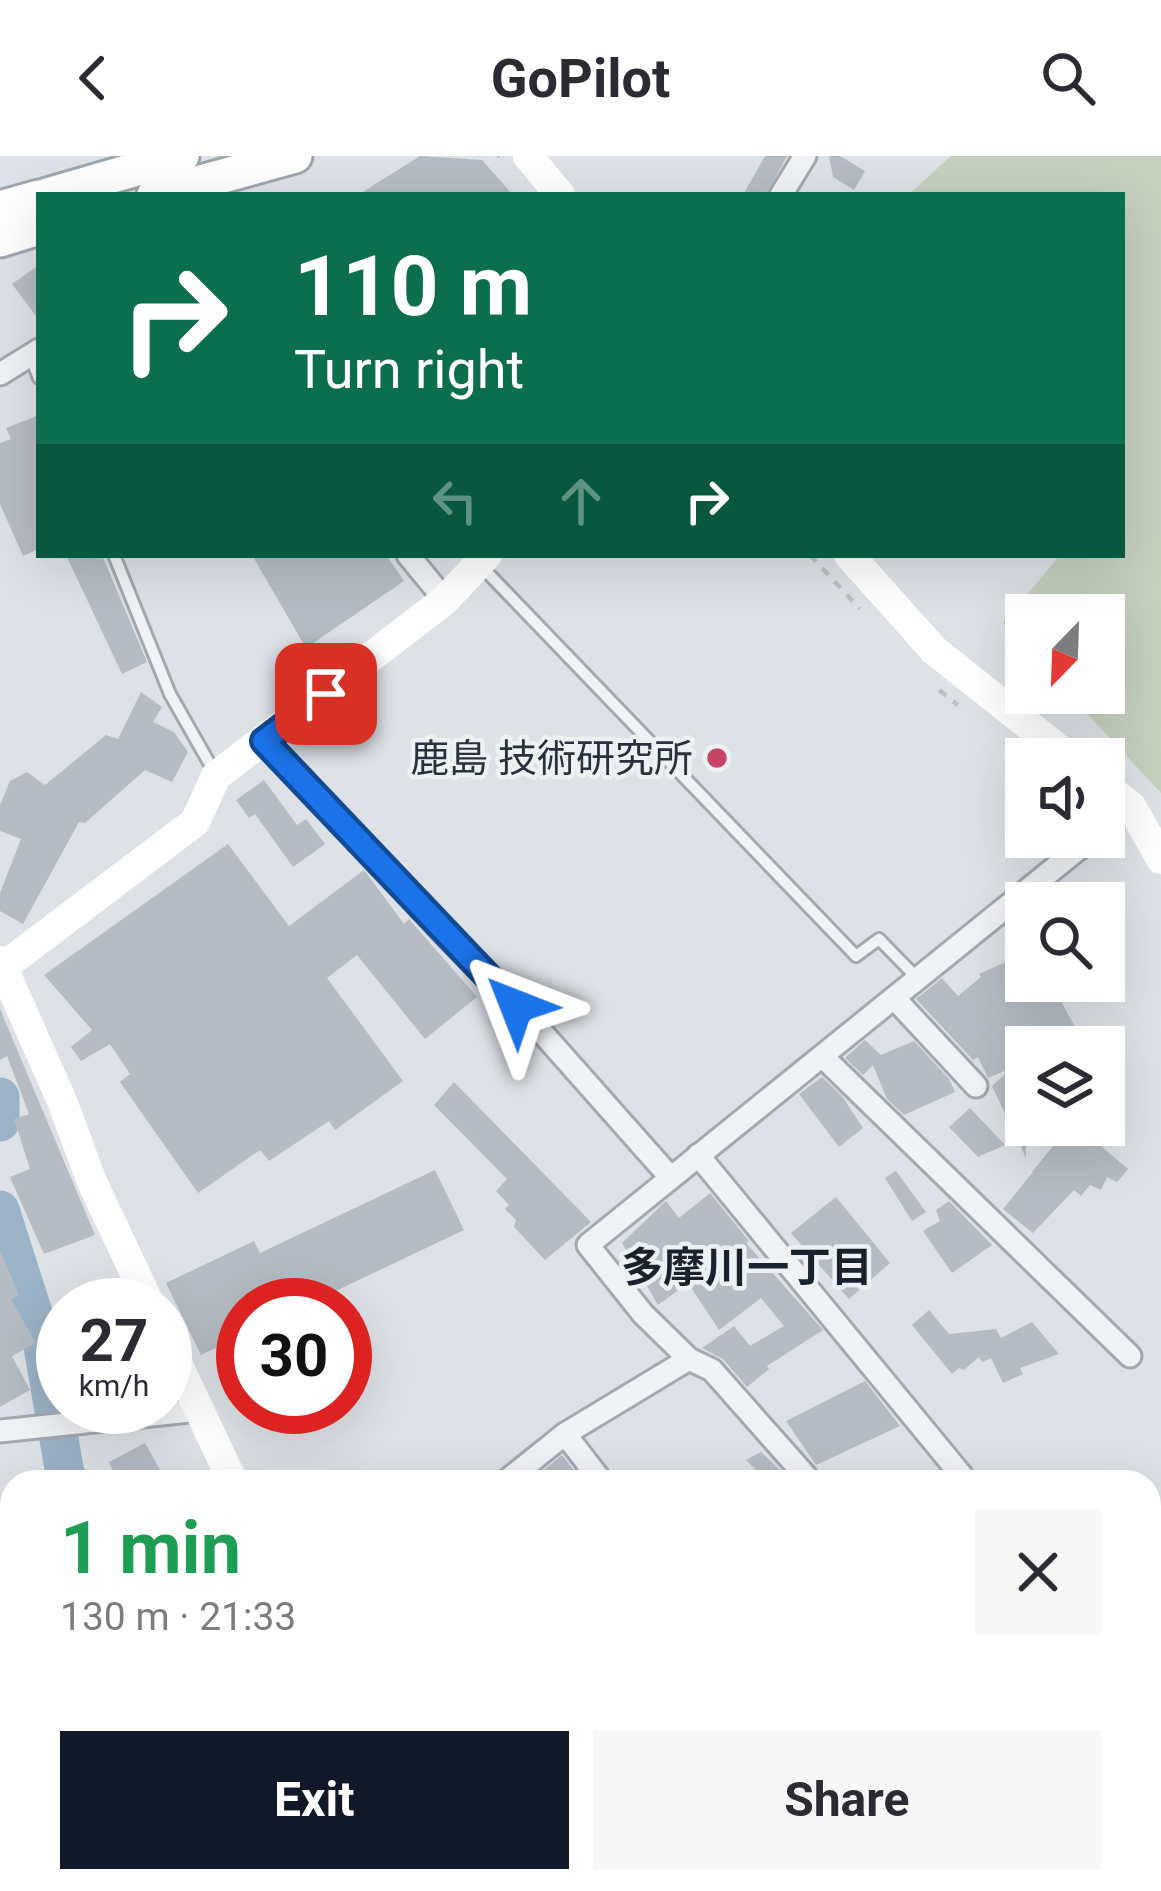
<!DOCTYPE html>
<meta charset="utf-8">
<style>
:root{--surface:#fff;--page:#f7f7f7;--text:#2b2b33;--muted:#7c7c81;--accent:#111827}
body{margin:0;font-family:Roboto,"Noto Sans JP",sans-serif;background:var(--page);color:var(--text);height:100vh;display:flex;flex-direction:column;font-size:45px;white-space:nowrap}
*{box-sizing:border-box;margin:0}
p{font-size:39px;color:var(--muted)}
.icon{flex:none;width:66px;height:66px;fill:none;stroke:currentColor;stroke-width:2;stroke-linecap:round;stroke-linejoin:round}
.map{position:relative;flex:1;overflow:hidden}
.side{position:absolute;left:0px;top:1314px;width:1161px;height:423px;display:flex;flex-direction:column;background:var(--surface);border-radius:36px 36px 0 0;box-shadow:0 12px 48px #0002}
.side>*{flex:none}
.banner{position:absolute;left:36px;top:36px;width:1089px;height:366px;border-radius:0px;box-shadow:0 12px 48px #0002;background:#0b6e4f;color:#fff;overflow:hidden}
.needle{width:78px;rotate:203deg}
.buttons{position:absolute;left:1005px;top:438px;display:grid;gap:24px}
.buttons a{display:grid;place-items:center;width:120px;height:120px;border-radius:0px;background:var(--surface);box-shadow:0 12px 48px #0002;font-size:60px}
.speed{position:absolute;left:36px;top:1122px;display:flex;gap:24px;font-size:60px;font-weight:700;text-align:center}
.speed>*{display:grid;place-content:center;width:156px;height:156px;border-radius:50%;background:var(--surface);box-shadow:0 12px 48px #0002;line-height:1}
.speed small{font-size:30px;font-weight:400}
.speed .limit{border:18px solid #d22;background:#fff;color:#111}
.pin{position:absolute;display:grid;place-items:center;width:102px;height:102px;color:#fff;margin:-51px;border-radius:24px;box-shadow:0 6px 18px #0006}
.me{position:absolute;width:132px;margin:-66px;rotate:315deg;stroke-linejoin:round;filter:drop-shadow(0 0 9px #0008)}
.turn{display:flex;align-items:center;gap:42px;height:252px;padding:0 60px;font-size:54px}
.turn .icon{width:156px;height:156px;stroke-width:2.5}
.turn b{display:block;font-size:84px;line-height:102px}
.lanes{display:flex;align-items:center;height:114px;padding:0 60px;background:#0003;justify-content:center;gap:60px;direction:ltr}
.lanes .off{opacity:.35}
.round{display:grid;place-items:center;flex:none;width:126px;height:126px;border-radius:0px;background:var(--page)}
.summary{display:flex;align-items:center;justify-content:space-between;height:204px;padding:0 60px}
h1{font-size:72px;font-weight:700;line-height:90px;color:#1e9e55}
.cta{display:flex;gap:24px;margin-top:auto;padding:24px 60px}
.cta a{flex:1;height:138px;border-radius:0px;background:var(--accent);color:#fff;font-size:48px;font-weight:700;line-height:138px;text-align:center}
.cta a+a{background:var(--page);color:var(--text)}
header{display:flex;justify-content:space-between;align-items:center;height:156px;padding:0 60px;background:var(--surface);font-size:54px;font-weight:700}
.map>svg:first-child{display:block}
</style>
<header><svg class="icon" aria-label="back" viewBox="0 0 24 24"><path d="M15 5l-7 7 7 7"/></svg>GoPilot<svg class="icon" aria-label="search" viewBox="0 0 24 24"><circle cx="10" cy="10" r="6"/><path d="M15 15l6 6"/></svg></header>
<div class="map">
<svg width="1161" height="1735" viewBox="0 0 1161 1735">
<rect width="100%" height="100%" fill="#dee2e7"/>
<polygon fill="#c5d0bf" points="951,0 1161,0 1161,637 1068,537 1104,537 1104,459 1026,459 1026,492 1003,467 1057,403 1052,399 1122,399 1122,39 908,39"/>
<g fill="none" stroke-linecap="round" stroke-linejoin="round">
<g stroke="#9ab3c6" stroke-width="39">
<polyline points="0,941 0,966"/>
<polyline points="0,1054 42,1185 65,1318 70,1326"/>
<polyline points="271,1725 275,1735"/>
</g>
</g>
<g fill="#b5bcc3">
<polygon points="420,0 482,4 513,39 358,39"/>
<polygon points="765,0 787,0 766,39 743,39"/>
<polygon points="829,0 840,0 865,15 854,34 833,21"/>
<polygon points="39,109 39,164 12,128"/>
<polygon points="39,259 39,393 23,400 0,348 0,287 11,283 6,272"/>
<polygon points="66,399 102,399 147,506 122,518"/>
<polygon points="252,399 386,399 404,425 306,492"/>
<polygon points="141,536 162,551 153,566 174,576 188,596 172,626 145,614 85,667 79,666 23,768 0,755 0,737 21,683 0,675 0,649 10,625 27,616 45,629 106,579 118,583"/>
<polygon points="264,624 297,669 306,663 325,688 293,711 255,658 249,662 236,644"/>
<polygon points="228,688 289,770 364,714 404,768 409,763 477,841 425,883 357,799 327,822 403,925 335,974 329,965 269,1005 260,994 198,1037 120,926 130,918 110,888 81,905 71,891 92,874 44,819"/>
<polygon points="1026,797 1026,825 1050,825 1080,880 1061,891 1026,891 1026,1002 992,930 1012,912 988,922 978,901 973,904 916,843 942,822 958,840 981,821 979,818"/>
<polygon points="0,853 95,1079 44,1098 10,1021 30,1013 14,963 29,958 7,900 0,904"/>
<polygon points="865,884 881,899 914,885 949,923 955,936 904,959 887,943 873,909 863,919 845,902"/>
<polygon points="822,921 842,940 863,972 839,991 799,938"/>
<polygon points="454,926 591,1066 545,1104 514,1071 516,1064 505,1053 509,1049 496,1035 507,1023 434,949"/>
<polygon points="970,952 1005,989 978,1001 949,971"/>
<polygon points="1070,969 1076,969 1128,1013 1117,1026 1107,1021 1101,1034 1090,1029 1081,1040 1074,1034 1033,1077 1003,1053 1032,1017 1034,1020 1032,1016"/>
<polygon points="435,1014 464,1074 306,1149 243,1149 243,1179 201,1199 166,1127 254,1085 260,1097"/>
<polygon points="896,1015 926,1056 912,1065 885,1022"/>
<polygon points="710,1037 749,1085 746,1087 823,1174 767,1210 769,1213 747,1231 723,1203 702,1192 734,1170 750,1190 784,1170 761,1142 719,1174 688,1127 658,1149 622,1087 666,1045 679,1062"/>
<polygon points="836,1041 890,1107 849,1143 791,1077"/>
<polygon points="949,1045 992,1089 952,1117 923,1075 940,1065 936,1054"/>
<polygon points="0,1094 19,1139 11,1143 36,1187 12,1200 30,1234 0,1251"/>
<polygon points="929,1154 949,1178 996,1173 1001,1182 1032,1166 1059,1198 1020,1212 1023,1218 1003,1227 991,1202 982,1206 979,1201 964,1214 959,1212 952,1218 912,1169"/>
<polygon points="865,1225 900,1270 816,1309 786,1265"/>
<polygon points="145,1287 167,1326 118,1326 109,1306"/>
<polygon points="761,1296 782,1316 791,1326 768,1326 746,1304"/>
<polygon points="562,1299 583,1326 529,1326"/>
</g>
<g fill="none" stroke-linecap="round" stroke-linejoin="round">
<defs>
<g id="lane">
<polyline points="30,200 39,222"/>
<polyline points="114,399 170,538 216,619"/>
<polyline points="482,411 856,800 879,783 917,822"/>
<polyline points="0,1417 12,1431"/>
<polyline points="1036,1725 1040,1735"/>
<polyline points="353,1735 353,1725"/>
</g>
<g id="street">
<polyline points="781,39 805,0"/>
<polyline points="0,218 39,194"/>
<polyline points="408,399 445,444"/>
<polyline points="264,585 449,783 538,872 670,1021"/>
<polyline points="1104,672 1131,650"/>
<polyline points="895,843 976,930"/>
<polyline points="824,902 1130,1200"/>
<polyline points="698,999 967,1326"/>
<polyline points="0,1275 199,1254"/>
<polyline points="565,1278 602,1326"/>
<polyline points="505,1326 565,1278 689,1203"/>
<polyline points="811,1326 712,1214 689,1203 643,1158 588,1089 1093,681"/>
<polyline points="0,1384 12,1398"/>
<polyline points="0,1487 12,1480"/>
<polyline points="0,1557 12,1586"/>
<polyline points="63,1725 72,1734 86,1725"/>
<polyline points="165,1725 173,1735"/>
</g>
<g id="primary">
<polyline points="47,39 182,0"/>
<polyline points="154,39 295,0"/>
<polyline points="0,52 39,41"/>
<polyline points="0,84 39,72"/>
</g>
</defs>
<use href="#lane" stroke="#a4a9b1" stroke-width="16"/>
<use href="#street" stroke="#a4a9b1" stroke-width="27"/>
<use href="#primary" stroke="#9da7b2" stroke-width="39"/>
<g stroke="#bcc0c5" stroke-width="4.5" stroke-dasharray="9 9" stroke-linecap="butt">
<polyline points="498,0 499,1"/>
<polyline points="810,399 860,453"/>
<polyline points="939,534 958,549"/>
<polyline points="1005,586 1026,607"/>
<polyline points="1149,1463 1161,1457"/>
<polyline points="729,1725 733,1735"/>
</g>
<use href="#lane" stroke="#f0f2f5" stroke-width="10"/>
<use href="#street" stroke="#f0f2f5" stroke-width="21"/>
<g stroke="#fff" stroke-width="30">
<polyline points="528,0 560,39"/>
<polyline points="849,399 934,494 1071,603"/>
<polyline points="1104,629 1131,650 1161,703"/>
<polyline points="0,805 62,945 92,1026 150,1149"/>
<polyline points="3,811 195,666 216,620 445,444 487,399"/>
<polyline points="165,1181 233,1326"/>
<polyline points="1149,1707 1161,1701"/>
<polyline points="384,1725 391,1735"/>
<polyline points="1093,1735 1113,1725"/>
</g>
<use href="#primary" stroke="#fff" stroke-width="33"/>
</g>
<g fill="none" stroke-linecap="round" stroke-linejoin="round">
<defs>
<polyline id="route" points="326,538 264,585 516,850"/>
</defs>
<use href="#route" stroke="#114b97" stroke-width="30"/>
<use href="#route" stroke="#1a73e8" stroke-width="21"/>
</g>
<circle fill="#c84665" stroke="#edf1f4" stroke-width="4.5" cx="717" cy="602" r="12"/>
<g text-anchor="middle" stroke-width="9" stroke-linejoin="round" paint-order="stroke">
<g font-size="39" fill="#28313d" stroke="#edf1f4" text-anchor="end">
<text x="693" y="616">鹿島 技術研究所</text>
</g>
<g font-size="42" font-weight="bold" fill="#1a222d" stroke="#edf1f4">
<text x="747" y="1126">多摩川一丁目</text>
</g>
</g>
</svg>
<div class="buttons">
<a><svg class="needle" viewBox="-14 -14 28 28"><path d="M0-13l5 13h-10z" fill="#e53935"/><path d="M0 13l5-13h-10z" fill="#7c7c81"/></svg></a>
<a><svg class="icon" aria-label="sound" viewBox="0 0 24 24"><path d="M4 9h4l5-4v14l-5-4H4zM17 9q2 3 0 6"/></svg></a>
<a><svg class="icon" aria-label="search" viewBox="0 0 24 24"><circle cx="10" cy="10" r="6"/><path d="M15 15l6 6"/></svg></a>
<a><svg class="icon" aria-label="layers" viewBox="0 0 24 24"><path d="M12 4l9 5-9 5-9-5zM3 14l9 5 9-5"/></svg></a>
</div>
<div class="speed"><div>27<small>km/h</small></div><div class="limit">30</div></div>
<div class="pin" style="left:326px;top:538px;background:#d93025"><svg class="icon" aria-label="arrive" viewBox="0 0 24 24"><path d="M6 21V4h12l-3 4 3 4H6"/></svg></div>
<svg class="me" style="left:516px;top:850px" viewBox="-20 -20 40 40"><path d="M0-17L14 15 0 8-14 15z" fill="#1a73e8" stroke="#fff" stroke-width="4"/></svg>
<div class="banner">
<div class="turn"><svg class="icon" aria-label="right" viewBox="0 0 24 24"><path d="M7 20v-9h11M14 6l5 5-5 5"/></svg><div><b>110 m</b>Turn right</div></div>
<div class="lanes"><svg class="icon off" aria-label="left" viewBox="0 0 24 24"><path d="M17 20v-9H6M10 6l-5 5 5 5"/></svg><svg class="icon off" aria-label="ahead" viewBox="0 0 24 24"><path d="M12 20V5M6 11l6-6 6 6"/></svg><svg class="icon" aria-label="right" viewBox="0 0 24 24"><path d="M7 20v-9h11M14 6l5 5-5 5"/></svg></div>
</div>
<section class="side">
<div class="summary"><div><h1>1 min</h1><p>130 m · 21:33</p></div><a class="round"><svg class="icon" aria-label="close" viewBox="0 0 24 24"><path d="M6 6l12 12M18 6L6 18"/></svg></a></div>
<div class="cta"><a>Exit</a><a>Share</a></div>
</section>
</div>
